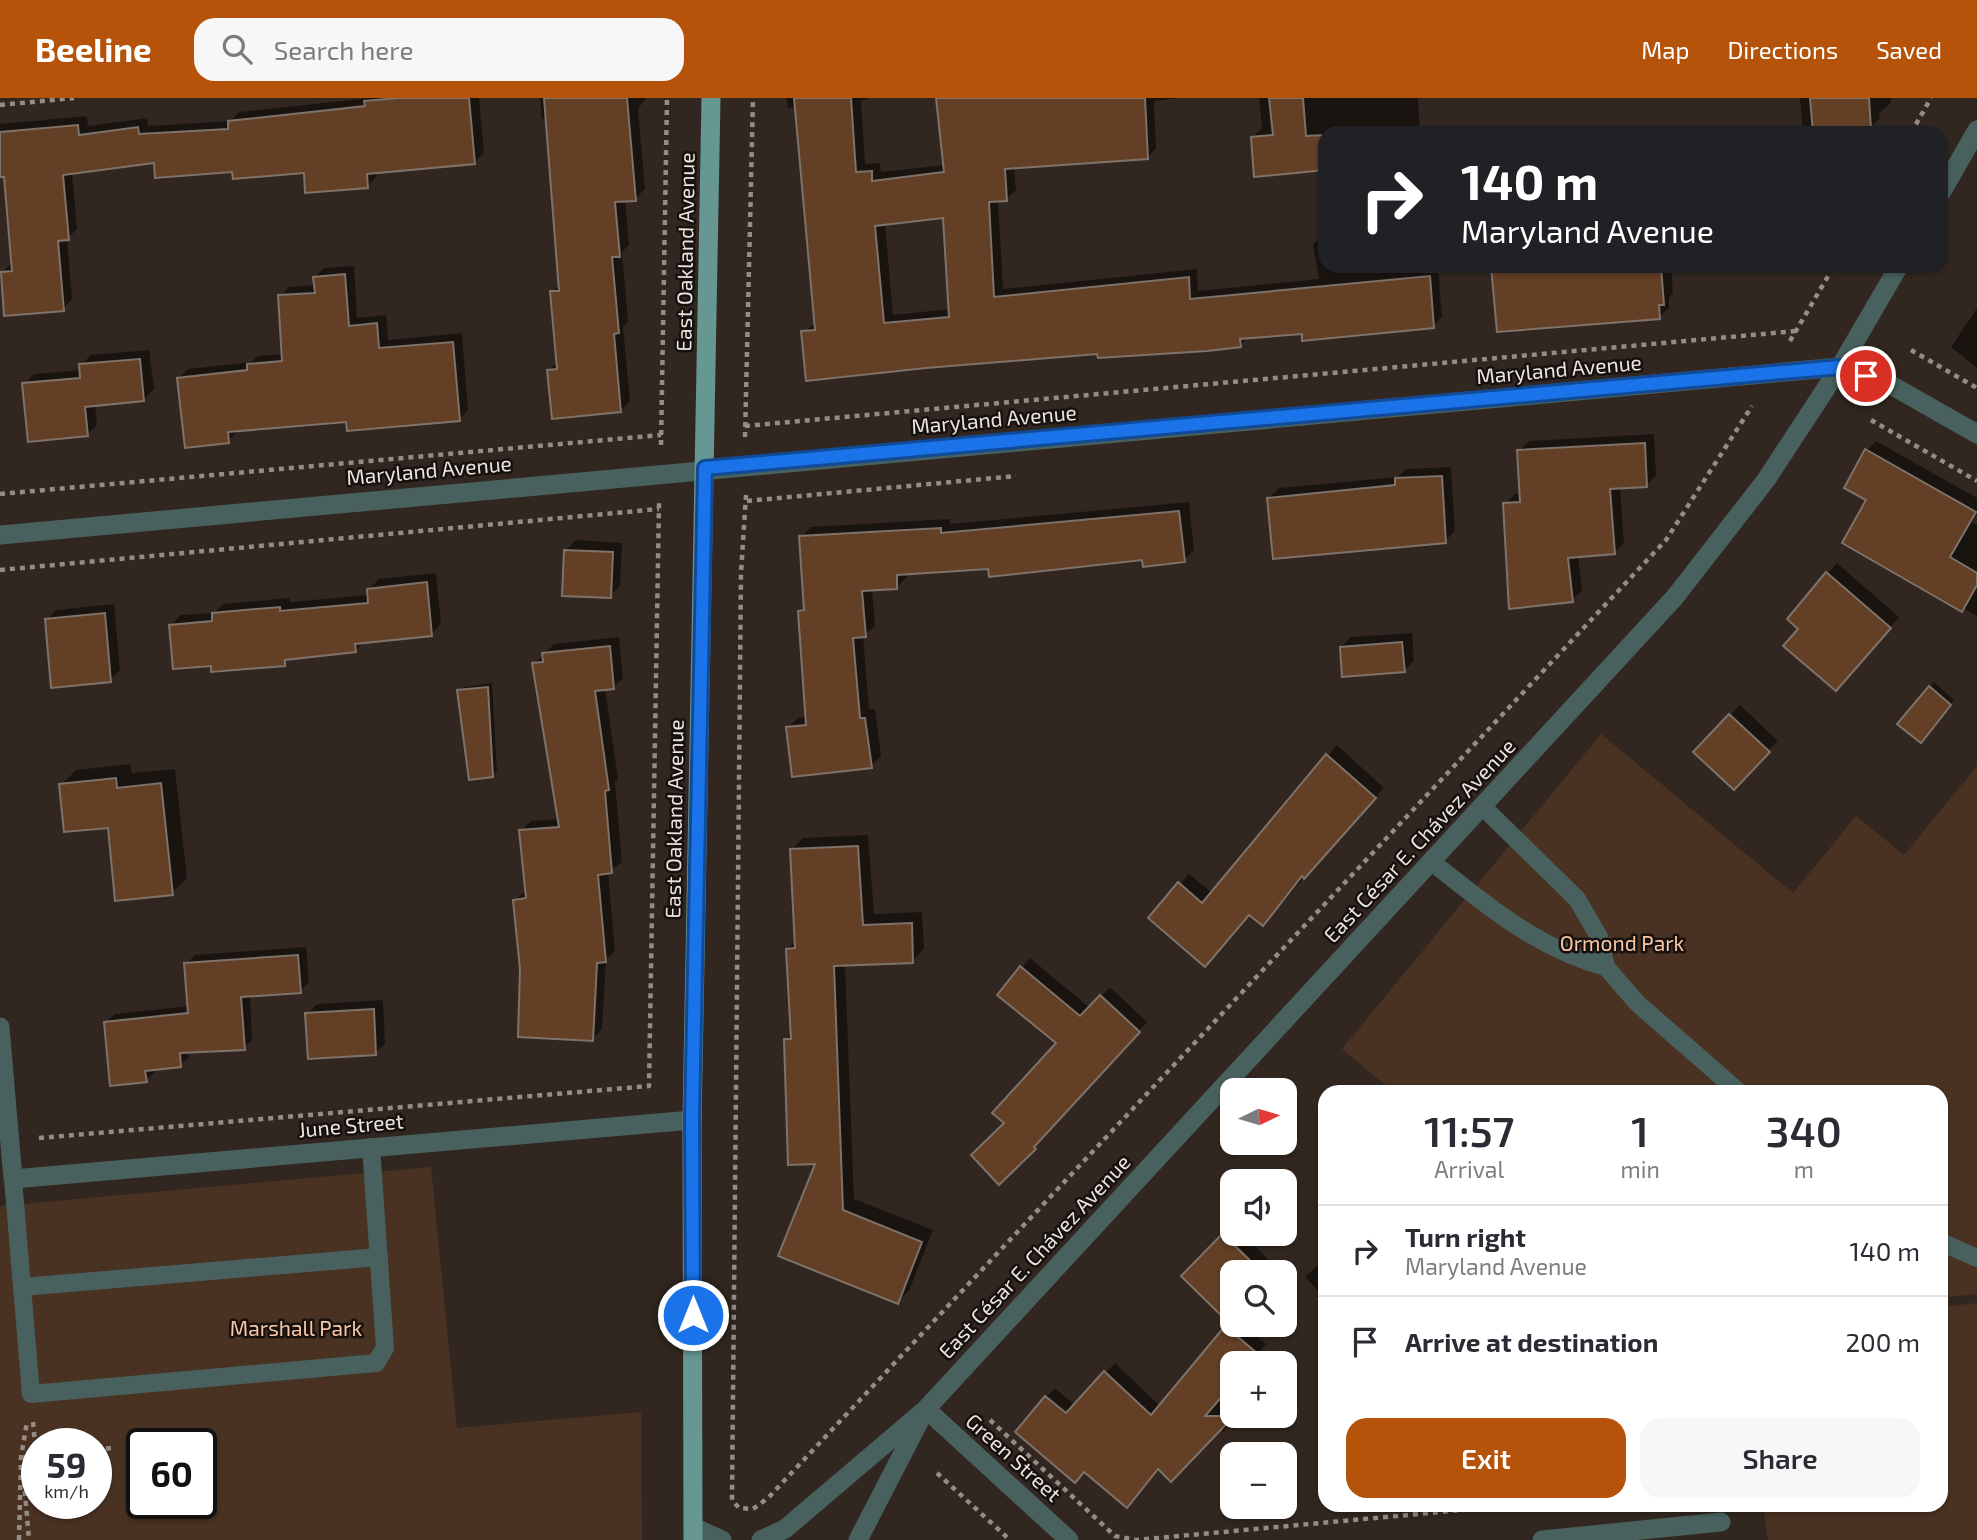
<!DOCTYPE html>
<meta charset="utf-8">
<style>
:root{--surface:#fff;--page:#f7f7f7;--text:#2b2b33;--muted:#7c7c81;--line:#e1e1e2;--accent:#b45309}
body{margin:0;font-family:"Exo 2",sans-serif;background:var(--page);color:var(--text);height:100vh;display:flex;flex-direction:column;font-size:26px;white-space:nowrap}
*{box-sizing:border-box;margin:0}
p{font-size:23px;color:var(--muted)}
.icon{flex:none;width:38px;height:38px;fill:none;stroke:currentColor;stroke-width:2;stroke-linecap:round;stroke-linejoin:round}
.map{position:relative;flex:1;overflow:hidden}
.panel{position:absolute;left:1318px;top:987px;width:630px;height:427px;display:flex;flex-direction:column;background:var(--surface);border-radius:21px;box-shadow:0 2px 5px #0004}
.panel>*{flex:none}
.hud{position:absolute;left:1318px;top:28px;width:630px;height:147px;border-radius:21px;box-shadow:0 2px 5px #0004;background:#202124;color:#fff;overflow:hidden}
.needle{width:46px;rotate:85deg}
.buttons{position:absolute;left:1220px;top:980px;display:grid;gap:14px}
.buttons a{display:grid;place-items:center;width:77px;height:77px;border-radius:14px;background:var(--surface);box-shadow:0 2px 5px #0004;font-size:35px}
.speed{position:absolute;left:21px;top:1330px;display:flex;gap:14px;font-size:35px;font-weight:700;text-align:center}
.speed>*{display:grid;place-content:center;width:91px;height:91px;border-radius:50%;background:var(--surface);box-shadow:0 2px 5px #0004;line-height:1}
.speed small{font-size:18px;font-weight:400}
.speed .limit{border:4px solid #111;border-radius:10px;background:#fff;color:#111}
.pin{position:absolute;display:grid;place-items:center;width:60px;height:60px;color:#fff;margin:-30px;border:4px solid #fff;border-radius:50%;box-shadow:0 2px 7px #0007}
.me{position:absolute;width:77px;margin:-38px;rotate:0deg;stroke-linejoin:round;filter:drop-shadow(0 0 5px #0008)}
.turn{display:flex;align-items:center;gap:24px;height:147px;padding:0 28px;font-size:32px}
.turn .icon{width:91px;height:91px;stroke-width:2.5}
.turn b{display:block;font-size:49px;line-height:60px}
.eta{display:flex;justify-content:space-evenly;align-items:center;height:119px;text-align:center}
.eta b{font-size:42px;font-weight:600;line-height:49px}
.cta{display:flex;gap:14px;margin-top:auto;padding:14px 28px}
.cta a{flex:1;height:80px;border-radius:21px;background:var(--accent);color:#fff;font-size:28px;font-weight:600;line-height:80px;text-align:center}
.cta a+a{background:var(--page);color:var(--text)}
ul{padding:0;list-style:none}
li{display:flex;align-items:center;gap:21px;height:91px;padding:0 28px;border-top:2px solid var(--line)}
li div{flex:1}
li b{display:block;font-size:26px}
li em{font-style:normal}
header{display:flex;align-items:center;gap:42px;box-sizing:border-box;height:98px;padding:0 35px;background:var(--accent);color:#fff}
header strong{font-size:33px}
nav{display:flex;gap:38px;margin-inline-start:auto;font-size:24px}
.search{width:490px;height:63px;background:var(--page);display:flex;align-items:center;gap:18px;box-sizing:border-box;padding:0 24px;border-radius:21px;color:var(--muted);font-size:26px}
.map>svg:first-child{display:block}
</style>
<header>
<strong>Beeline</strong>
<div class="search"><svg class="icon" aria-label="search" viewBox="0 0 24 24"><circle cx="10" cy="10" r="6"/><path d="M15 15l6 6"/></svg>Search here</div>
<nav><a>Map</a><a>Directions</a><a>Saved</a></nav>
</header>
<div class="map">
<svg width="1977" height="1442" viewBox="0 0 1977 1442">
<rect width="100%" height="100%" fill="#322720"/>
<g fill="#493222" fill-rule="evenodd">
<polygon points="1601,636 1793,795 1856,718 1904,757 1977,668 1977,1196 1941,1200 1941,994 1394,994 1342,951"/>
<path d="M431,1069L457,1330L641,1314L642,1442H0V1108ZM37,1346H96V1405H37ZM142,1346H201V1405H142Z"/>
<polygon points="1977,1205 1977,1442 1768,1442 1763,1407 1941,1407 1941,1209"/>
</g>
<g fill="#0007" fill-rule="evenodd">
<polygon points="370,0 479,0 484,55 474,65 376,73 377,79 367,88 305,73 156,63 72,74 77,131 67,141 72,201 63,211 2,174 12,165 6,77 0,78 0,26 87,18 88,28 147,20 148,28 230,23 239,14"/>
<polygon points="540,0 646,0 638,11 645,91 635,101 625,102 629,147 622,154 628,224 623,229 630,303 620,313 549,272 558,263 552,194 561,186 548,21 542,21"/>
<path d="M786,0H870L861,3L865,66L880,65L881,74L945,67L938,0H1178L1154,3L1156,50L1147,60L1014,68L1016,92L1006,101L998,102L1003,191L1197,171L1198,193L1319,181L1313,146L1325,136V168H1438L1442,219L1433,228L1249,239L1240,247L1099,255L808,281L803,234L816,225L797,9L788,10ZM945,118L950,211L893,217L885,125Z"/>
<polygon points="1259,0 1418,0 1420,35 1325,35 1325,74 1315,75 1315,72 1253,39 1262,30"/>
<polygon points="1800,0 1891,0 1891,5 1879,15 1880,20 1871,29 1803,35"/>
<polygon points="354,168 357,220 386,217 388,242 462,235 468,312 459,322 347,322 238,332 229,343 179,280 188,271 251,264 258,258 283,256 280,198 289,189 316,187 315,179 324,170"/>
<polygon points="1493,168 1671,168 1673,195 1669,200 1669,210 1659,219"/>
<polygon points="1977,210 1977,270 1951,249"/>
<polygon points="149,252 154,291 144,301 95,306 97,327 87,337 24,286 34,276 81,272 81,267 91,257"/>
<polygon points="1654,336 1656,377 1647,387 1620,388 1624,445 1614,455 1578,457 1582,493 1572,502 1505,406 1515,396 1522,395 1519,353 1529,343"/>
<polygon points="1876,343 1977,400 1977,416 1972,424 1977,427 1977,518 1844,445 1868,402 1867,352"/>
<polygon points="1451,369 1455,433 1445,443 1269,400 1279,390 1398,379 1406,371"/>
<polygon points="1189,404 1194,452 1184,462 1144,461 906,474 907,479 897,489 872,490 875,528 863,538 869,611 875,611 881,658 871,668 788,630 798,620 807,619 800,514 805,508 801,439 811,429 950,421 950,426"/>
<polygon points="576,442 622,445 620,488 610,498 566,452"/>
<polygon points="1837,465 1899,519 1846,581 1789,521"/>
<polygon points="436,475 441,526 431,536 365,543 355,553 291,559 284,566 212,566 171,527 181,517 214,515 223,506 289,500 290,504 369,497 369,491 379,481"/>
<polygon points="114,506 120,572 110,582 47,522 56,512"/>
<polygon points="1412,535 1414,563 1404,573 1341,549 1351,539"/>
<polygon points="619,539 623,580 613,590 605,590 618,681 615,684 622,764 608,774 615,853 606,862 602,931 592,941 522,871 515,802 527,792 521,733 531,723 559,721 534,566 554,546"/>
<polygon points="1934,584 1954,602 1925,638 1930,589"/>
<polygon points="492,585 497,673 492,678 459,593 464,589"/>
<polygon points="1740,607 1778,643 1734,690 1695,654"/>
<polygon points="1337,647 1384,690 1263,826 1249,816 1151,820 1189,776 1212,795"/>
<polygon points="130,666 132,675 175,671 187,780 172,795 109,728 61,687 76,672"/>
<polygon points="868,737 874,816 922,814 924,851 912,863 845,866 854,1101 933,1132 909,1193 897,1204 780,1157 817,1065 786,942 792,935 788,851 796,843 791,752 803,740"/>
<polygon points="306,849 309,884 300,893 250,897 252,942 244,950 188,953 189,959 180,967 154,970 155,974 146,982 106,924 115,916 189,908 186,866 195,857"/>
<polygon points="1030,860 1090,910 1110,889 1147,924 1042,1039 1043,1041 999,1084 1007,1025 1058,945 1000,896"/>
<polygon points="383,902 385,946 375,955 307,916 317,906"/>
<polygon points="1232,1129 1232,1136 1243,1136 1269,1162 1257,1174 1232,1174 1232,1200 1219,1213 1184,1178"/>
<polygon points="1325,1160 1325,1200 1305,1179"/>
<polygon points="1232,1223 1232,1227 1243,1227 1266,1246 1250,1265 1232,1265 1232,1318 1238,1318 1223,1334 1219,1331 1159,1370 1136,1398 1046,1299 1055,1290 1075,1307 1115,1265 1160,1308"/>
</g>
<g fill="#623f25" stroke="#7e7269" stroke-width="2" fill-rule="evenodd">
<polygon points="399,0 469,0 475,66 367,76 368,90 305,95 304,75 233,81 232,74 155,80 154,65 63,77 69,142 58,143 64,213 4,218 1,174 12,173 4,79 0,79 0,34 78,27 79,37 138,29 139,36 228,31 228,23 365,8 364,3"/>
<polygon points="544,0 627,0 636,103 615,104 620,159 612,159 619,235 614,236 621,314 552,321 547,272 557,271 550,193 559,193"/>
<path d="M794,0H851L856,74L872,73V83L944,74L936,0H1145L1148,61L1005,71L1007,103L989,104L994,199L1189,179L1190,201L1430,178L1434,230L1302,243V236L1240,241L1241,249L1207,253L1098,260L1097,256L926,270L806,283L801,233L815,232ZM943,120L949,219L884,225L875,128Z"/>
<polygon points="1269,0 1303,0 1306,38 1325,37 1325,72 1254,79 1251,39 1273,37"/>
<polygon points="1810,0 1869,0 1871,31 1813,35"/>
<polygon points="1491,168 1661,168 1664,207 1659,207 1660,221 1497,234"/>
<polygon points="345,176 349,228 377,225 379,250 453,244 460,323 347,333 346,324 228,334 229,345 185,350 177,280 247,272 247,266 282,263 278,197 315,195 313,179"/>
<polygon points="140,261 144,303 85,309 88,338 28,344 22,285 80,280 79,266"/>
<polygon points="1645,345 1647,389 1610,391 1615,456 1568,460 1573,504 1509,511 1503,405 1520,404 1517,352"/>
<polygon points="1865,351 1976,414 1950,459 1977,475 1977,487 1962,514 1842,445 1866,402 1844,390"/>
<polygon points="1442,378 1446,445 1273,461 1267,400 1395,387 1395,380"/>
<polygon points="1179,413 1185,464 1143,469 1142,462 989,479 988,471 897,477 897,491 862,493 866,539 853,540 860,620 865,620 872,670 792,679 786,629 806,627 798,513 804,512 799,438 941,430 941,435"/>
<polygon points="564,452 613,454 611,500 562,498"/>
<polygon points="1826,474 1891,530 1836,593 1783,548 1798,531 1787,521"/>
<polygon points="427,484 432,538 355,546 356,554 285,562 285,568 211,574 211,568 173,571 169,527 212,523 212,515 280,509 280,513 368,505 367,491"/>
<polygon points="105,515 111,584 51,590 45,521"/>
<polygon points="1402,544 1405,574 1342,579 1340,549"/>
<polygon points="610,548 614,591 595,593 609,692 605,693 612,775 598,777 606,864 597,865 593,943 518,939 520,871 513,802 526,800 519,732 559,729 532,565 543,564 542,555"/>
<polygon points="1929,588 1951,607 1921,645 1897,626"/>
<polygon points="488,589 493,679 469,682 457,592"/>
<polygon points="1729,616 1770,654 1734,692 1693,654"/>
<polygon points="1326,656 1376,700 1304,781 1302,778 1263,828 1249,817 1205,869 1148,820 1178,784 1202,805"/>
<polygon points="116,680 117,690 161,685 173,797 115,803 108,730 64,734 59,686"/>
<polygon points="858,748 863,827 912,825 913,865 834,868 843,1112 922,1144 898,1206 778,1158 815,1066 788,1067 784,941 791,941 786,851 795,850 790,751"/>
<polygon points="298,857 301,895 241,899 245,952 180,955 181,969 145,973 147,984 110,988 104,924 188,915 184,865"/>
<polygon points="1020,868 1080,918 1100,897 1140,934 1034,1049 1036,1051 999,1087 971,1057 1004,1025 992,1015 1056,945 997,897"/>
<polygon points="374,911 376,957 308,961 305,915"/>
<polygon points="1232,1126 1232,1145 1262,1174 1232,1174 1232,1228 1181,1178"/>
<polygon points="1225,1228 1258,1256 1251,1265 1232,1265 1232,1287 1205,1318 1234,1318 1171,1384 1158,1371 1127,1410 1084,1374 1075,1385 1015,1334 1045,1298 1066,1315 1104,1273 1151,1317"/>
</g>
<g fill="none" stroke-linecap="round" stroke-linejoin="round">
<g stroke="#958c86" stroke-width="4.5" stroke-dasharray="5 5" stroke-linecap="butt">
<polyline points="0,7 74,0"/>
<polyline points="1911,35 1931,0"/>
<polyline points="1790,243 1834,168"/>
<polyline points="1911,252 1977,290"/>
<polyline points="1871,322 1977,383"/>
<polyline points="745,328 1796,233"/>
<polyline points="745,339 753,0"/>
<polyline points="661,347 667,0"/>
<polyline points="0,396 661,337"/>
<polyline points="746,397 741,475 732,1402 739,1410 753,1411 768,1400 1666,442 1752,308"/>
<polyline points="747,403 1016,378"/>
<polyline points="0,472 659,411"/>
<polyline points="39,1040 649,988 659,405"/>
<polyline points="990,1322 1115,1438 1136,1442 1516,1407"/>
<polyline points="33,1324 36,1357"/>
<polyline points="96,1351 115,1350"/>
<polyline points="22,1360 37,1357"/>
<polyline points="937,1375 1010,1442"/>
<polyline points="24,1383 29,1442"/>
<polyline points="19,1442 21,1359 27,1324"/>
</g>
<g stroke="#49615e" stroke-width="18">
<path d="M1432,764C1486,807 1538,851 1606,869L1599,839L1577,801L1482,708"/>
<polyline points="1606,869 1637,905 1739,994"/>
<polyline points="13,1081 31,1296 376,1265 385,1250 371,1049"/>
<polyline points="1941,1144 1977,1160"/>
<polyline points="22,1189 379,1159"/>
</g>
<g stroke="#49615e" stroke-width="19">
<polyline points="0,437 1840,269 1891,287 1977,336"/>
<polyline points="0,929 13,1081 692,1022"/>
<polyline points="926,1311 1069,1442"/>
<polyline points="1542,1442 1721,1424"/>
</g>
<g stroke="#49615e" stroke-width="19">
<polyline points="1941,95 1977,32"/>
<polyline points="693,1429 722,1442"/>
<polyline points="761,1442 785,1431 926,1311 1675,499 1766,382 1840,269 1899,168"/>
<polyline points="858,1442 920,1322"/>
</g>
<polyline stroke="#669792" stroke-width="19" points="693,1442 692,1022 711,0"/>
</g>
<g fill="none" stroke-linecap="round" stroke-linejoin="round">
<defs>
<polyline id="route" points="693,1217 692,1022 705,370 1840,269 1866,278"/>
</defs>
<use href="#route" stroke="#114b97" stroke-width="18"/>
<use href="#route" stroke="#1a73e8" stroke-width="12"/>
</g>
<g text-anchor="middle" stroke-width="5" stroke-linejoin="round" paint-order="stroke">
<g font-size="21" fill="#ece4df" stroke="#16110e">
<text transform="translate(686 154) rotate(-89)" y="7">East Oakland Avenue</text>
<text transform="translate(1559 272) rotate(-5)" y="7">Maryland Avenue</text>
<text transform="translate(994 322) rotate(-5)" y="7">Maryland Avenue</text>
<text transform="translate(429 373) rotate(-5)" y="7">Maryland Avenue</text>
<text transform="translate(675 721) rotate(-89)" y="7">East Oakland Avenue</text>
<text transform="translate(1420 743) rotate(-47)" y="7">East César E. Chávez Avenue</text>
<text transform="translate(351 1028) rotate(-5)" y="7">June Street</text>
<text transform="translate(1035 1159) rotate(-47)" y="7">East César E. Chávez Avenue</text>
<text transform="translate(1013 1360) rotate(42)" y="7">Green Street</text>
</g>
<g font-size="21" fill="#fac7a4" stroke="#16110e">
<text x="1622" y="853">Ormond Park</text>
<text x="296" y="1238">Marshall Park</text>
</g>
</g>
</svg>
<div class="buttons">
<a><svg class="needle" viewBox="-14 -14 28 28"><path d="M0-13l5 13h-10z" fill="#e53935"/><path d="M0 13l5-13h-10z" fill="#7c7c81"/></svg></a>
<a><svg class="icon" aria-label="sound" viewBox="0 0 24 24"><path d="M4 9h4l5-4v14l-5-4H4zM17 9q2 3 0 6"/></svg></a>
<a><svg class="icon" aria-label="search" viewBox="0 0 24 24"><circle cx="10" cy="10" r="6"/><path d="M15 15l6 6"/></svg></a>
<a>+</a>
<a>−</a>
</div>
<div class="speed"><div>59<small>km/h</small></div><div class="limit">60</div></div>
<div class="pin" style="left:1866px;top:278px;background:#d93025"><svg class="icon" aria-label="arrive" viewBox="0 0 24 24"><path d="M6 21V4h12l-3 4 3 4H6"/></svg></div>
<svg class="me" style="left:693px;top:1217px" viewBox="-20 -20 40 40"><circle r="17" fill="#1a73e8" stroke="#fff" stroke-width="3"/><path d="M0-11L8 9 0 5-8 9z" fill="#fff"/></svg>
<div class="hud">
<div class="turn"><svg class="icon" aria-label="right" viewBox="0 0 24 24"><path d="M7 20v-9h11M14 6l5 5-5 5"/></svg><div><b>140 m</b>Maryland Avenue</div></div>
</div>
<section class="panel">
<div class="eta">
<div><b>11:57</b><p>Arrival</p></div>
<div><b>1</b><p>min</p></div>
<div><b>340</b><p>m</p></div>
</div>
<ul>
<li><svg class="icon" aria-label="right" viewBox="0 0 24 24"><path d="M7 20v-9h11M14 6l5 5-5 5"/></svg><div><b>Turn right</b><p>Maryland Avenue</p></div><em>140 m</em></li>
<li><svg class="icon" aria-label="arrive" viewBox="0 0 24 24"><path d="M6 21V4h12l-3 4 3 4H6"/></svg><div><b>Arrive at destination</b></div><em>200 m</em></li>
</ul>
<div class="cta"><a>Exit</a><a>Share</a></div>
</section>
</div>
